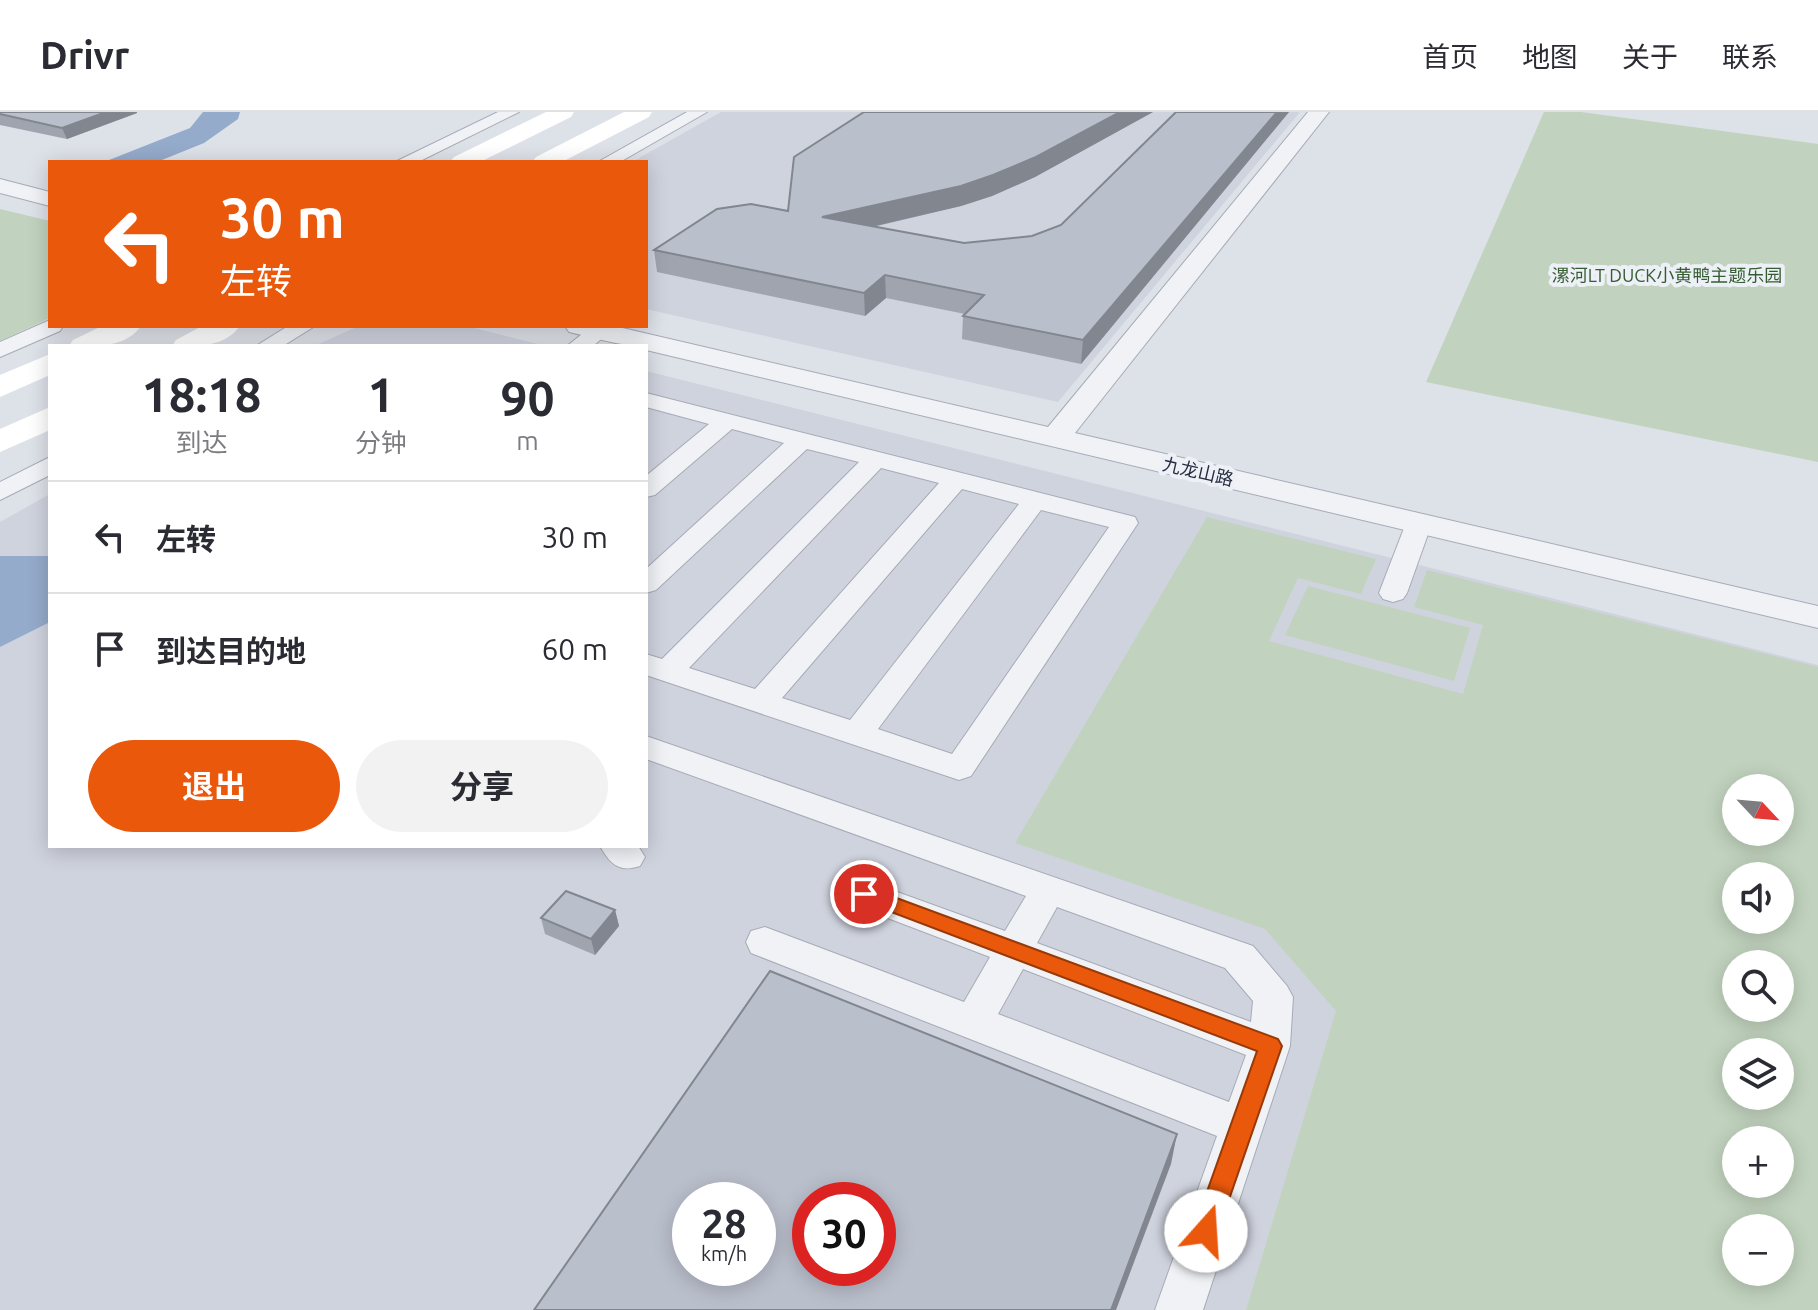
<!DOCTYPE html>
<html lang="zh">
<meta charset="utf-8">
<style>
:root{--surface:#fff;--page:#f2f2f3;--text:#2b2b33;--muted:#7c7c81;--line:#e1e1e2;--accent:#ea580c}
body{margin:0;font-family:Ubuntu,"Noto Sans SC",sans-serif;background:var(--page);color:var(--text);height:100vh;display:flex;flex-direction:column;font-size:30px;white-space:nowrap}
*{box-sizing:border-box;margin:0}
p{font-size:26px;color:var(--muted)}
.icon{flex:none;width:44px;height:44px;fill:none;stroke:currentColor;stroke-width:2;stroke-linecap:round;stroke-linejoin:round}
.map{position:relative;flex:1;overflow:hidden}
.sheet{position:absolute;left:48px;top:232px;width:600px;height:504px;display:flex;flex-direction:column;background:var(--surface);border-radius:0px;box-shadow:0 4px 20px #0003}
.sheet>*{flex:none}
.top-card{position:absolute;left:48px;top:48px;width:600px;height:168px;border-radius:0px;box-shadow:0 4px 20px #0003;background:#ea580c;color:#fff;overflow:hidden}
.needle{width:52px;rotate:116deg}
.buttons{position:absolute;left:1722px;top:662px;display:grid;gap:16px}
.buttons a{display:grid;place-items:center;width:72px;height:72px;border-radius:50%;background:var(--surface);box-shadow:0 4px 20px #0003;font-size:40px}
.speed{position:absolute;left:672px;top:1070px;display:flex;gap:16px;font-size:40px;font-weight:700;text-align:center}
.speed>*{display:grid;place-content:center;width:104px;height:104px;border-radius:50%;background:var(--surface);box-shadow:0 4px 20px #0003;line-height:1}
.speed small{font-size:20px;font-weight:400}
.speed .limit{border:12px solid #d22;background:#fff;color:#111}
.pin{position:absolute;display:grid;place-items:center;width:68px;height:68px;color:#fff;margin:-34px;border:4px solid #fff;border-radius:50%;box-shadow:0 2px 8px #0007}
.me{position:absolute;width:88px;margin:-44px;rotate:19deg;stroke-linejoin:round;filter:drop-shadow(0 0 6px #0008)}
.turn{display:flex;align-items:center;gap:28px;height:168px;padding:0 40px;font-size:36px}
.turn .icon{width:104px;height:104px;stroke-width:2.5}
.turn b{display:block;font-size:56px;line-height:68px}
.eta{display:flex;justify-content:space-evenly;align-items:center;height:136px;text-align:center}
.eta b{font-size:48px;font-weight:700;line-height:56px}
.primary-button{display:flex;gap:16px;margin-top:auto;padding:16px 40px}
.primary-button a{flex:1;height:92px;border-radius:48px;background:var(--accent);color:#fff;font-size:32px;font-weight:700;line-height:92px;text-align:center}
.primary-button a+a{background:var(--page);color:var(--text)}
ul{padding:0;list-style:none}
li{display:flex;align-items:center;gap:24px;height:112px;padding:0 40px;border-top:2px solid var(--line)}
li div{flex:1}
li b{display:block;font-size:30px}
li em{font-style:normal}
header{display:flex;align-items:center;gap:48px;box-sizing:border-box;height:112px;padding:0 40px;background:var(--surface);border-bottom:2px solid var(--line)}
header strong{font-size:38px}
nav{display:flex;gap:44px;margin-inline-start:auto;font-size:28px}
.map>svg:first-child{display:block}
</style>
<header>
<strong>Drivr</strong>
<nav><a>首页</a><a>地图</a><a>关于</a><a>联系</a></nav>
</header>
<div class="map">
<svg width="1818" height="1198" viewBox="0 0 1818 1198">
<rect width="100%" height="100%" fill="#dde1e8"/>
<g fill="#cfd3de" fill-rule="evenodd">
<polygon points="721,0 1300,0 1058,290 646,197 646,50 632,50"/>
<polygon points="359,214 466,214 546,234 314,234"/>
<path d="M646,259L1818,553V1198H0V410L50,382V734H646ZM1736,676H1780V720H1736ZM1736,764H1780V808H1736ZM1736,852H1780V896H1736ZM1736,940H1780V984H1736ZM1736,1028H1780V1072H1736ZM690,1088H758V1156H690ZM810,1088H878V1156H810ZM1736,1116H1780V1160H1736Z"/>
</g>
<g fill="#c1d3be" fill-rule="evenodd">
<polygon points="1544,0 1581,0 1818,32 1818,350 1426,270"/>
<polygon points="0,97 50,109 50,206 0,229"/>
<path d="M1207,405L1376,447L1361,482L1298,466L1269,529L1463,582L1483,513L1414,495L1427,458L1818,555V1198H1246L1336,899L1265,817L1015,731ZM1736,676H1780V720H1736ZM1736,764H1780V808H1736ZM1736,852H1780V896H1736ZM1736,940H1780V984H1736ZM1736,1028H1780V1072H1736ZM1736,1116H1780V1160H1736Z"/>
<polygon points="1308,474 1470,516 1454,569 1285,523"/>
</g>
<g fill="#95abcb">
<polygon points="203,0 240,0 238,7 204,31 157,50 104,50 190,16"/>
<polygon points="0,444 50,444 50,510 0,535"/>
</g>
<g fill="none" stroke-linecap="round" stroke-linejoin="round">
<defs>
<g id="minor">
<polygon points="498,0 519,0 418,50 395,50"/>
<polygon points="687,0 707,0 620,50 598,50"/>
<polygon points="50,208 50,214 63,214 60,219 0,245 0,230"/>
<polygon points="288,214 315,214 283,234 256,234"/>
<polygon points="592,214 608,214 611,219 593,234 567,234"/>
<path d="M646,281L1135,405L1138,411L971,664L959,668L646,563V542L662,547L859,350L807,337L656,478L646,481V457L784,331L732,317L655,383L646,385V364L709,312L646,295ZM881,356L939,371L755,577L689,556ZM962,377L1019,392L850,608L782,586ZM1041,398L1109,415L952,642L878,617Z"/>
<polygon points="50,345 50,363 0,388 0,370"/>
<polygon points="1419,403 1429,405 1432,411 1407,481 1403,487 1393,490 1383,487 1379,481 1406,411 1409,405"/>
<path d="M646,624L1253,834L1287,874L1293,885L1290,934L1203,1198H1155L1217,1024L751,841L746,830L751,819L765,815L964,890L990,845L851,792L846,782L851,772L864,768L1005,819L1026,784L646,647ZM1057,795L1225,856L1253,889L1251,910L1037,831ZM1023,857L1246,943L1229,990L998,902Z"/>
<path d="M600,734H638L645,745L640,754C619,761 610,752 600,734Z"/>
</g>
<g id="tertiary">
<path d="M1308,0H1329L1075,321L1818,494V516L646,238V234C620,234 595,226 569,220L565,214H614L1048,315Z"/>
<polygon points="0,67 50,80 50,94 0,81"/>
</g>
</defs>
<use href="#minor" stroke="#a6abb6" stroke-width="2"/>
<use href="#tertiary" stroke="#a6abb6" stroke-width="2"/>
<use href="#minor" fill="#f0f2f6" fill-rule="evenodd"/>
<use href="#tertiary" fill="#f0f2f6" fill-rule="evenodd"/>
<g fill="#fff" fill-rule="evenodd">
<polygon points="546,0 574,0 571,5 480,50 450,50 454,45"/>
<polygon points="624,0 652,0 649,5 562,50 532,50 536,45"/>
<path d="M102,214H141C125,237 93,234 69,234L73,228Z"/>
<path d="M202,214H240C224,236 196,234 172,234L176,228Z"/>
<polygon points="50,242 50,263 0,285 0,263"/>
<polygon points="50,295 50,318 0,340 0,317"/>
</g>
</g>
<g fill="#a0a4af">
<polygon points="0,0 137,1 67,27 0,13"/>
<polygon points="864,0 1153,0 1035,65 992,84 961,94 873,115 964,131 1032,124 1061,113 1176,0 1289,0 1081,252 962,227 963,204 965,202 886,186 865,204 657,160 654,138 788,99"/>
<polygon points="615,798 619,814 595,843 545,822 541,806"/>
</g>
<g fill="#82868f">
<polygon points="106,0 137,0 137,1 67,27 62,16"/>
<polygon points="1120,0 1153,0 1035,65 992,84 961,94 823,126 822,105"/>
<polygon points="1277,0 1289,0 1081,252 1083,228"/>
<polygon points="885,163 886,186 865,204 864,181"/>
<polygon points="615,798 619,814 595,843 591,827"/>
<polygon points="1177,1022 1171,1052 1116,1198 1111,1198"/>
</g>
<g fill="#babfcc" stroke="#82868f" stroke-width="2" fill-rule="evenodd">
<polygon points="0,0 106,0 62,16 0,2"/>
<polygon points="864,0 1120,0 1036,45 993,63 961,74 822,105 964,131 1032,124 1061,113 1176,0 1277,0 1083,228 963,204 984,183 885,163 864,181 654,138 717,97 751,92 788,99 794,45"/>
<polygon points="566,779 615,798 591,827 541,806"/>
<path d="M770,859L1177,1022L1111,1198H534ZM690,1088H758V1156H690ZM810,1088H878V1156H810Z"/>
</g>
<polygon fill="#ea580c" stroke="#983908" stroke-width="2" points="864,774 1278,927 1282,934 1215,1128 1206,1132 1197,1128 1193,1119 1257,939 857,787 854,782 857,776"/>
<g text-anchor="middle" stroke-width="8" stroke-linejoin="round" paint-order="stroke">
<g font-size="18" fill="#365d32" stroke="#edf0f6">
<text x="1667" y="170">漯河LT DUCK小黄鸭主题乐园</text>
</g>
<g font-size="18" fill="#262d40" stroke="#edf0f6">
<text transform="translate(1198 360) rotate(13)" y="6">九龙山路</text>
</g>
</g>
</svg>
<div class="buttons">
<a><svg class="needle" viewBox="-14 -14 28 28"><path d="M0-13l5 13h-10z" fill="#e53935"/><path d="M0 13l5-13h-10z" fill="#7c7c81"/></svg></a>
<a><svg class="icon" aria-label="sound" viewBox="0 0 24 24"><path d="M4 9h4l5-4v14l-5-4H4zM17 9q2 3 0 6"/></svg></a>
<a><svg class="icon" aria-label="search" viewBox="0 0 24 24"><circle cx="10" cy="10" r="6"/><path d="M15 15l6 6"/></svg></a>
<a><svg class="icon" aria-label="layers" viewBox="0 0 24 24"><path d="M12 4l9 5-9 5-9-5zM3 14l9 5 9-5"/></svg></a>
<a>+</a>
<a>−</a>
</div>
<div class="speed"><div>28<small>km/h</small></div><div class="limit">30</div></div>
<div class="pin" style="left:864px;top:782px;background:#d93025"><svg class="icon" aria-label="arrive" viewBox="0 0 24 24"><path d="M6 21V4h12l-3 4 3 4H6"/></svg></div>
<svg class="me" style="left:1206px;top:1119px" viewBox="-20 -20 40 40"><circle r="19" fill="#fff"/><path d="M0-13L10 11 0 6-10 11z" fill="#ea580c"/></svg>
<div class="top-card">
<div class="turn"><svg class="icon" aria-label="left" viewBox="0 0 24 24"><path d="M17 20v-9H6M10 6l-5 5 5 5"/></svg><div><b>30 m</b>左转</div></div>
</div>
<section class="sheet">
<div class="eta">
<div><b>18:18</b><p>到达</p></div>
<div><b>1</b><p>分钟</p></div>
<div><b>90</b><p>m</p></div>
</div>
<ul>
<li><svg class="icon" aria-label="left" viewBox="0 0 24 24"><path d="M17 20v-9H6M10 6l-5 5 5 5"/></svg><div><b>左转</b></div><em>30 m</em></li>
<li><svg class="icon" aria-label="arrive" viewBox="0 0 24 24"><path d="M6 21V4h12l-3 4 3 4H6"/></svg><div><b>到达目的地</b></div><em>60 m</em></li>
</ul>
<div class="primary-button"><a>退出</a><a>分享</a></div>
</section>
</div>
